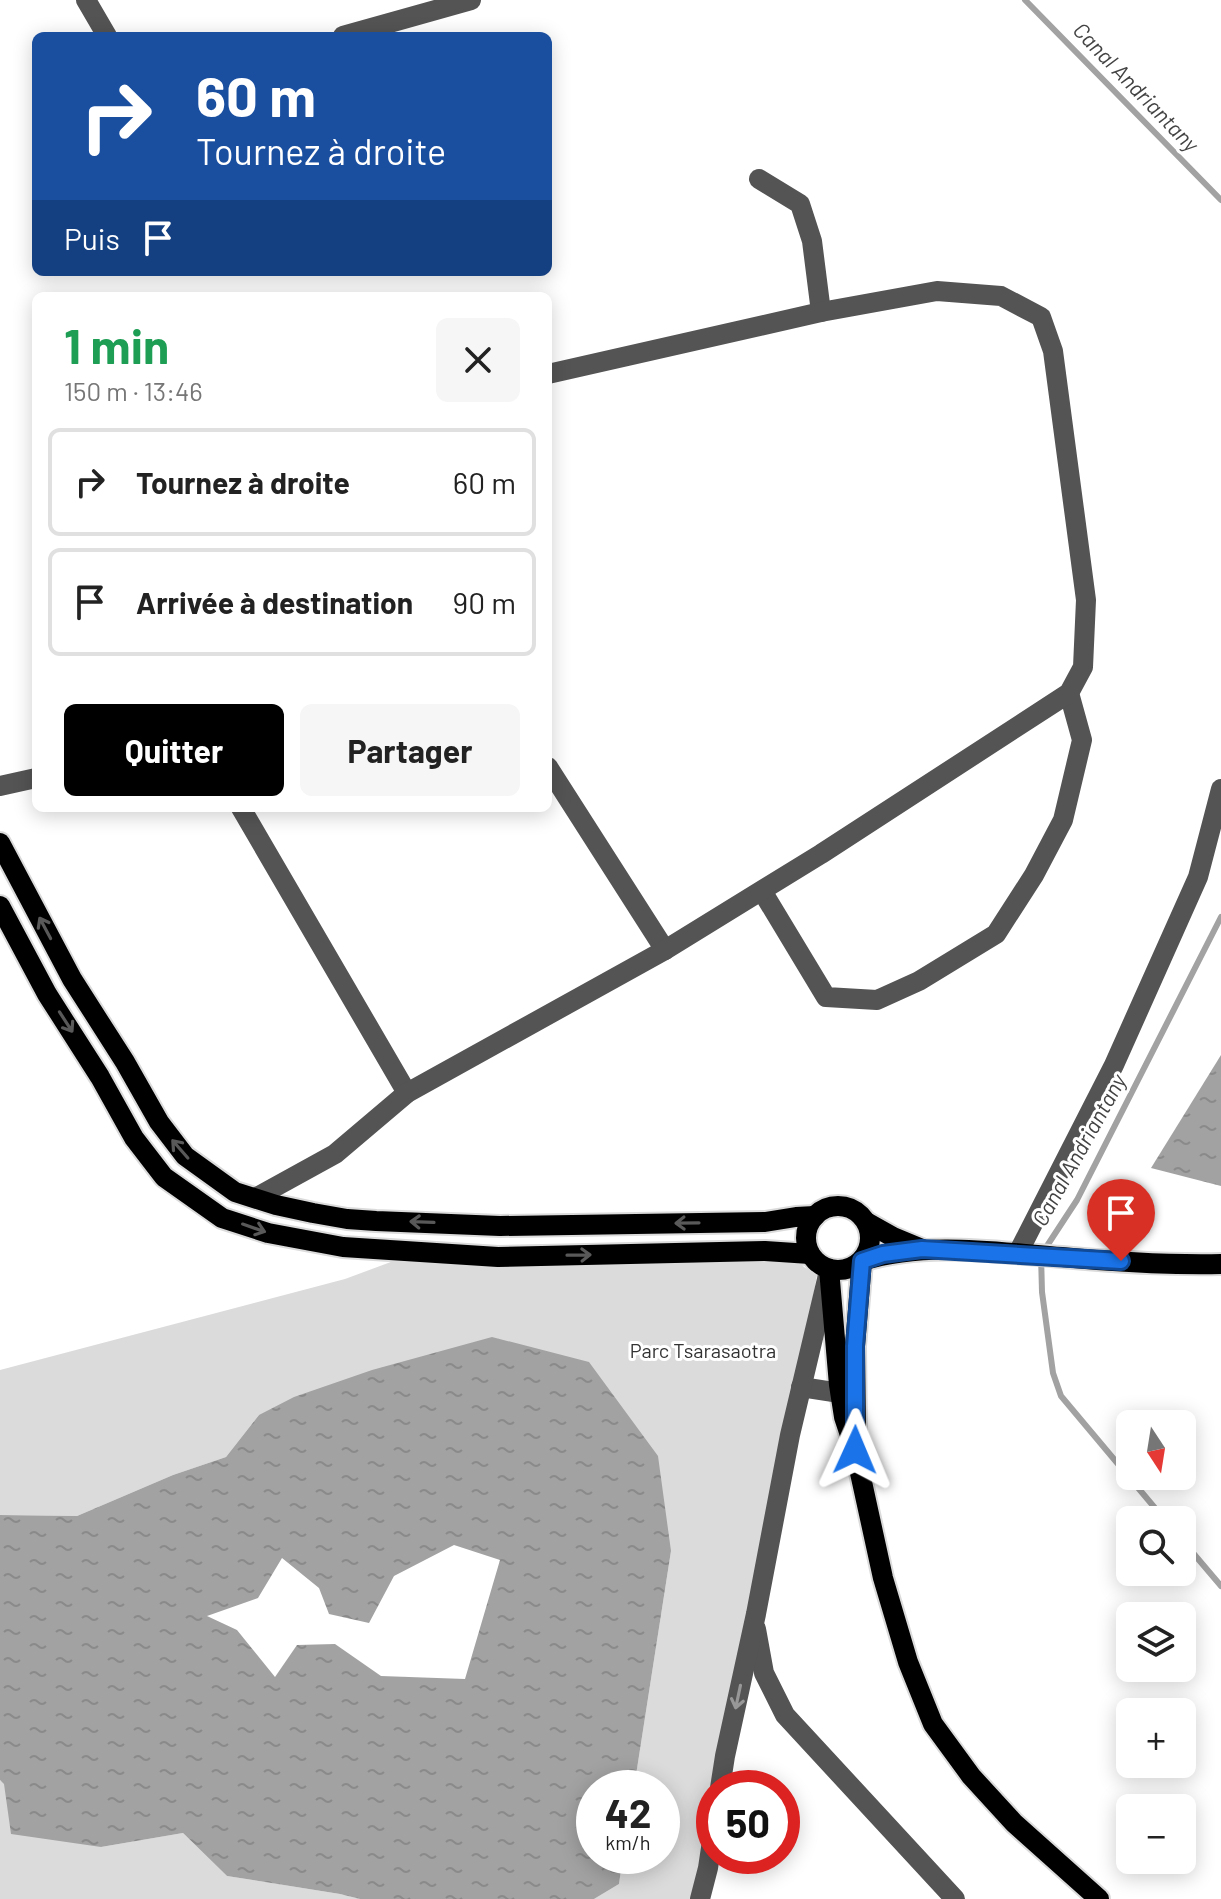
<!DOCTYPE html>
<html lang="fr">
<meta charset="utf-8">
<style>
:root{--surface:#fff;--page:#f6f6f6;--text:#222;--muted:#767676;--line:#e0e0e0;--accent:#000}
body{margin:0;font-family:Barlow,sans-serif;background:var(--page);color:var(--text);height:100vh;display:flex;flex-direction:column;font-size:30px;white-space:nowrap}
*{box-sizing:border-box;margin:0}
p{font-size:26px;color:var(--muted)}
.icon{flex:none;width:44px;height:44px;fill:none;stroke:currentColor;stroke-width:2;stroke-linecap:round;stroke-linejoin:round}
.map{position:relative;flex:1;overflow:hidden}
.details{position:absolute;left:32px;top:292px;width:520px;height:520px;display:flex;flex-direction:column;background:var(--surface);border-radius:12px;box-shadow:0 4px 20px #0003}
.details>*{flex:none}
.hud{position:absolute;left:32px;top:32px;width:520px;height:244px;border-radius:12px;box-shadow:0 4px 20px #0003;background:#1a4fa0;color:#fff;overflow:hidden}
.needle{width:52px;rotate:168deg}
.tools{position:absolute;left:1116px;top:1410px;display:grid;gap:16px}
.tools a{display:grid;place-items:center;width:80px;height:80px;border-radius:12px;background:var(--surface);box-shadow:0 4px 20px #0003;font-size:40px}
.speed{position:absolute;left:576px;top:1770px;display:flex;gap:16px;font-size:40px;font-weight:700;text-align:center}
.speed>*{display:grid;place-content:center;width:104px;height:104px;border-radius:50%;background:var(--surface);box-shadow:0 4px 20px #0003;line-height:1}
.speed small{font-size:20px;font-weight:400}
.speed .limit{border:12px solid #d22;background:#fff;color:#111}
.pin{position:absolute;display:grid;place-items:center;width:68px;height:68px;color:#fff;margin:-82px -34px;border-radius:50% 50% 50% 0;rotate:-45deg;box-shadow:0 0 8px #0007}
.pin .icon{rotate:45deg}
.me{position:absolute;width:88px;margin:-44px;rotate:1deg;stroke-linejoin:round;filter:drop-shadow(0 0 6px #0008)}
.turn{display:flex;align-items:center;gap:28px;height:168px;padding:0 32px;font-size:36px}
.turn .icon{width:104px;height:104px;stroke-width:2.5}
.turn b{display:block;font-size:56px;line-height:68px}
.then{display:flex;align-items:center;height:76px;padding:0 32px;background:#0003;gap:16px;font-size:30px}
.round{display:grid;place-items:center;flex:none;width:84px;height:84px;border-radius:12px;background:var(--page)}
.summary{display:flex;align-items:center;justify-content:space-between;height:136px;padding:0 32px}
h1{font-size:48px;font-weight:700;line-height:60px;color:#1e9e55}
.button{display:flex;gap:16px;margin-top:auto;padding:16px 32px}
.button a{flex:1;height:92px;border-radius:12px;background:var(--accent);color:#fff;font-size:32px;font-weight:700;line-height:92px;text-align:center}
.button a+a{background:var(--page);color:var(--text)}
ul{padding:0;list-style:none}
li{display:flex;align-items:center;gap:24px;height:108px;margin:0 16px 12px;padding:0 16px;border:4px solid var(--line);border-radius:12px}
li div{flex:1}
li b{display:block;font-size:30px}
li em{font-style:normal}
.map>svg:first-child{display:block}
</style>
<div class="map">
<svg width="1221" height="1899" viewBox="0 0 1221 1899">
<defs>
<pattern id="water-ripples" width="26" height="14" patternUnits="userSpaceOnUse" patternTransform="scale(2)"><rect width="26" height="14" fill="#a2a2a2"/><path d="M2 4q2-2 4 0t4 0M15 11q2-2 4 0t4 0" fill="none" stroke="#8a8a8a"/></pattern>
</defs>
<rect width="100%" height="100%" fill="#fff"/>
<g fill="#dbdbdb">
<polygon points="407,1256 797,1259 804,1267 817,1275 764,1573 714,1788 714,1831 700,1899 594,1899 619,1884 623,1856 662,1856 662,1788 634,1788 671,1551 259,1415 226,1457 173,1475 77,1516 0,1515 0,1370 345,1279"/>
<polygon points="0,1780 101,1847 183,1833 227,1876 340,1894 360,1899 0,1899"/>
</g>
<g fill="url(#water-ripples)" fill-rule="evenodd">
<polygon points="1221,1055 1221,1186 1151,1168"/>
<path d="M492,1337L589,1362L658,1456L671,1551L634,1788H594V1856H623L619,1884L594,1899H360L340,1894L227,1876L183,1833L101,1847L11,1834L4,1784L0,1780V1515L77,1516L173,1475L226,1457L259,1415L294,1397L372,1370ZM454,1545L500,1560L465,1679L381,1676L335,1644L297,1645L275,1677L237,1630L207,1616L258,1598L282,1558L319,1588L329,1614L369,1623L394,1576Z"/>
</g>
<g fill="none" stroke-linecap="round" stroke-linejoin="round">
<g stroke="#a2a2a2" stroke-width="6">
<polyline points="1025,0 1221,200"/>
<polyline points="1165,1520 1061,1396 1053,1373 1042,1292 1041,1255 1077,1200 1221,917"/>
<polyline points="1182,1540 1221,1586"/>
</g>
<defs>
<g id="major">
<polyline points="0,843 72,979 125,1062 159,1122 185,1156 235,1192 276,1205 313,1213 347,1219 376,1221 500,1226 765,1222 796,1217 815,1216"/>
<polyline points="0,906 47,994 100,1077 134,1138 164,1177 222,1218 268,1233 343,1247 498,1257 765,1251 810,1254"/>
<circle cx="838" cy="1238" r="32"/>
<polyline points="868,1223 893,1237 922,1249"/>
<path d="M862,1261C926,1241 996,1252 1062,1257C1115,1262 1168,1265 1221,1264"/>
<polyline points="829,1269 839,1385 844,1417 855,1450 883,1578 908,1662 933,1724 971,1776 1014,1823 1099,1899"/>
<polyline points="856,1430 855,1346 862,1261"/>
</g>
</defs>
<use href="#major" stroke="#dbdbdb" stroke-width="24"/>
<g stroke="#545454" stroke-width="20">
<polyline points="86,0 107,36"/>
<polyline points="343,36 471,0"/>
<polyline points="759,179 800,204 812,241 821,312"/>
<polyline points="548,767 665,950"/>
<polyline points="0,786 36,778"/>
<polyline points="241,808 407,1093"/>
<polyline points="762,891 826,997 877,1000 919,981 996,934 1034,875 1063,820 1082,740 1069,693"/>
<polyline points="255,1198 335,1154 407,1093 665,950 821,854 1069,693 1083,667 1086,600 1053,351 1041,317 1001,296 937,291 821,312 548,374"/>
<polyline points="1018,1253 1114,1065 1198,877 1221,789"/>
<polyline points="801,1387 840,1393"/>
<polyline points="756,1629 764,1673 785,1715 955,1899"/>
<polyline points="720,1788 725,1756 756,1614 790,1435 828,1275"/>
<polyline points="700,1899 708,1868 714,1828"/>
</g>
<use href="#major" stroke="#000" stroke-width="20"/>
</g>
<defs><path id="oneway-shaft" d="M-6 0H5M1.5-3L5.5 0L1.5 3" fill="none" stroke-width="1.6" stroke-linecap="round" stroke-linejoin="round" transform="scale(2)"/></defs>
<g stroke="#595959">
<use href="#oneway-shaft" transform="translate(45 928) rotate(-118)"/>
<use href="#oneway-shaft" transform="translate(66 1022) rotate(57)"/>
<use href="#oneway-shaft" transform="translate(180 1149) rotate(-131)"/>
<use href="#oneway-shaft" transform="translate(422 1222) rotate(-178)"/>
<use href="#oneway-shaft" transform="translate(687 1223) rotate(179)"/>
<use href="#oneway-shaft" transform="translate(254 1228) rotate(19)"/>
<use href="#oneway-shaft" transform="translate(579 1255) rotate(-1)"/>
</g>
<use stroke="#989898" href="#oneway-shaft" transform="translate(738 1697) rotate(102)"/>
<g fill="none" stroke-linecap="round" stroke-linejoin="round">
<defs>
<polyline id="route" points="855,1450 855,1346 862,1261 883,1254 922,1249 1121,1261"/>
</defs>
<use href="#route" stroke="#114b97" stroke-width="20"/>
<use href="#route" stroke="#1a73e8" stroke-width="14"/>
</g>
<g text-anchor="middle" stroke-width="6" stroke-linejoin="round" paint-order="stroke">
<g font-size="20" fill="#323232" stroke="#fff">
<text x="703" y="1358">Parc Tsarasaotra</text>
</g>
<g font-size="22" font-style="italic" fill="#434343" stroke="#fff">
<text transform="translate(1136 87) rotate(46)" y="8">Canal Andriantany</text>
<text transform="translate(1079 1150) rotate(-61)" y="8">Canal Andriantany</text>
</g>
</g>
</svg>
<div class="tools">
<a><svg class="needle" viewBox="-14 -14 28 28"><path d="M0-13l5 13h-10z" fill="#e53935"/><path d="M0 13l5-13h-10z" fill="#767676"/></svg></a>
<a><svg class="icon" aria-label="search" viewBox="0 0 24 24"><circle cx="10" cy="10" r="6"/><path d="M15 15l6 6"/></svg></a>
<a><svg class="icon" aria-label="layers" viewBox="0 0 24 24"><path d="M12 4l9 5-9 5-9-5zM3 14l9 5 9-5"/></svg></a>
<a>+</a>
<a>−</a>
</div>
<div class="speed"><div>42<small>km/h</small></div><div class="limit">50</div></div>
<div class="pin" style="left:1121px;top:1261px;background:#d93025"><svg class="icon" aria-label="arrive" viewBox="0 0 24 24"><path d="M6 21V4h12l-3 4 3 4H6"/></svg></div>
<svg class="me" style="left:855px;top:1450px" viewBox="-20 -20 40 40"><path d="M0-17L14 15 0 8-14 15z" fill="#1a73e8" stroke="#fff" stroke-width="4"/></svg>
<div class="hud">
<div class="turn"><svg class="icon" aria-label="right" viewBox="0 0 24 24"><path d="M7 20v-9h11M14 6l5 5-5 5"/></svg><div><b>60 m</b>Tournez à droite</div></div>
<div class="then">Puis<svg class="icon" aria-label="arrive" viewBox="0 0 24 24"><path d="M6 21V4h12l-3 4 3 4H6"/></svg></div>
</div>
<section class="details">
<div class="summary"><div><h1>1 min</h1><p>150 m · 13:46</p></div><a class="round"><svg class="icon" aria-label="close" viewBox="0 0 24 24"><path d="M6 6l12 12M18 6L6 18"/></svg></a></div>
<ul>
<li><svg class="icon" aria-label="right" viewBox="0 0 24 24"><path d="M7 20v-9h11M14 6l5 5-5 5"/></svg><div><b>Tournez à droite</b></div><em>60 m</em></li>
<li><svg class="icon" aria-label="arrive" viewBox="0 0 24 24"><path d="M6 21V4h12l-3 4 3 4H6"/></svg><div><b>Arrivée à destination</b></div><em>90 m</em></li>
</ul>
<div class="button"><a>Quitter</a><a>Partager</a></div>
</section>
</div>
